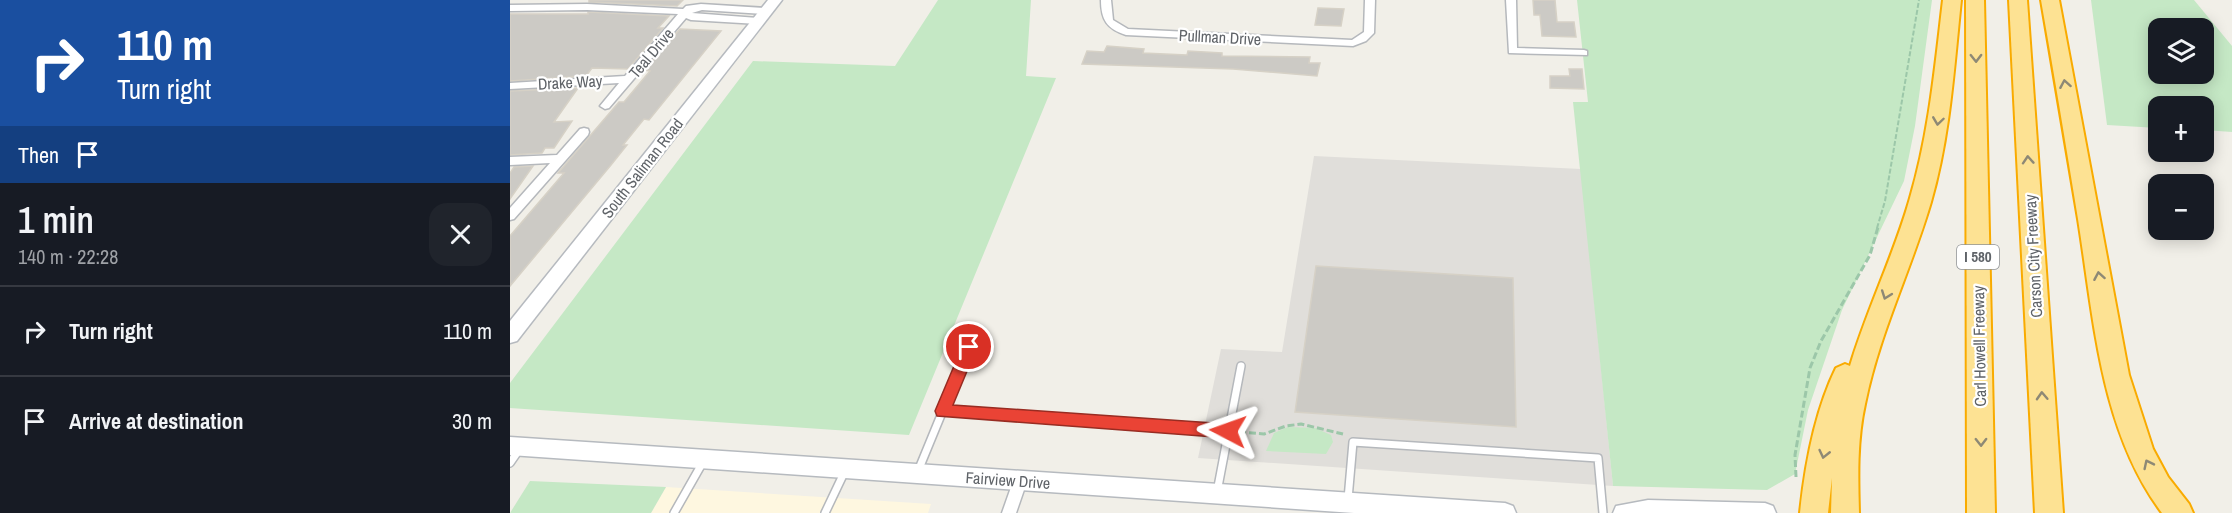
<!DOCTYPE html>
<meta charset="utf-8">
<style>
:root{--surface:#171b24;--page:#20242c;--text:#f1f3f6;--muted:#9ea1a6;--line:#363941}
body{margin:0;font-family:"Archivo Narrow",sans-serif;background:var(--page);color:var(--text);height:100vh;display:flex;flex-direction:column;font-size:22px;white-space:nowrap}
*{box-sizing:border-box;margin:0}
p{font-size:20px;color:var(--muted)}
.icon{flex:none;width:33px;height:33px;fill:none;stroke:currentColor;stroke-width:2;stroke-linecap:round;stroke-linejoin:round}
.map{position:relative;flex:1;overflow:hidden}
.drawer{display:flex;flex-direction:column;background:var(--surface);width:510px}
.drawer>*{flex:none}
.banner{background:#1a4fa0;color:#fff;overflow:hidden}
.controls{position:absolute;left:1638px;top:18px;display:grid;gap:12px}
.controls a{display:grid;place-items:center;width:66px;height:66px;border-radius:12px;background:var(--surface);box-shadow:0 3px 15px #0003;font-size:30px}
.pin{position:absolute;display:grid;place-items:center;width:51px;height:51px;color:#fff;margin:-26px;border:3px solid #fff;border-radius:50%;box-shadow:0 2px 6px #0007}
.me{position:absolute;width:66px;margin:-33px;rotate:274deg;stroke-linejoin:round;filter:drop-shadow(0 0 4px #0008)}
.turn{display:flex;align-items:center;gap:21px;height:126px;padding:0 18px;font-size:27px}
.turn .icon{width:78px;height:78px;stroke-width:2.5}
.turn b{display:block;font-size:42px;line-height:51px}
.then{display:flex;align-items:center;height:57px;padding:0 18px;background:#0003;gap:12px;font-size:22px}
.round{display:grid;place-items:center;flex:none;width:63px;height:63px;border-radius:18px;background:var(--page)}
.headline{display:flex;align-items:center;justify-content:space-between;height:102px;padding:0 18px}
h1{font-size:36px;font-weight:600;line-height:45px}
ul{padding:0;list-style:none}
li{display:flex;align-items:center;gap:18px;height:90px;padding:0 18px;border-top:2px solid var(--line)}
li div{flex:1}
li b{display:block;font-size:22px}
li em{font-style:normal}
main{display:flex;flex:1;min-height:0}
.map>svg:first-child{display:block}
</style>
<main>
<section class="drawer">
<div class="banner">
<div class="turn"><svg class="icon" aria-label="right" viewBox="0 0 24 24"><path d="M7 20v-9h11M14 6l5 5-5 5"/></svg><div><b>110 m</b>Turn right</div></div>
<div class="then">Then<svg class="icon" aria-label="arrive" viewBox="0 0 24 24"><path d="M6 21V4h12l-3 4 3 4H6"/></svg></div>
</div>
<div class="headline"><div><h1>1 min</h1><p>140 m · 22:28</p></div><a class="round"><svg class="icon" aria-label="close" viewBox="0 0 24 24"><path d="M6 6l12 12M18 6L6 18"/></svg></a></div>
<ul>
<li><svg class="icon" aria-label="right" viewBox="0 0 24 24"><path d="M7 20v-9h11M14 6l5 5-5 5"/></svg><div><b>Turn right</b></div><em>110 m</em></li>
<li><svg class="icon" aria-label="arrive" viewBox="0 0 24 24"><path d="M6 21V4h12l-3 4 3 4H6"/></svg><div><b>Arrive at destination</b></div><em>30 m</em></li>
</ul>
</section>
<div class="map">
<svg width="1722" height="513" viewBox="0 0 1722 513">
<rect width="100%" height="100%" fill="#f1efe8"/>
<polygon fill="#fef7e0" points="156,487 421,504 418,513 141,513"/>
<polygon fill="#e0deda" points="804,156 1071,169 1103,486 688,458 711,349 772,352"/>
<g fill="#c5e8c5" fill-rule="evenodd">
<polygon points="428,0 521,0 516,76 546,78 399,435 0,408 0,383 243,61 385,66"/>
<polygon points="1067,0 1422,0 1405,126 1394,181 1332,310 1298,410 1285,474 1257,490 1103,486 1063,102 1078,102"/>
<path d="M1581,0H1684L1722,46V132L1694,130V106H1648V128L1597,125ZM1694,28V74H1648V28Z"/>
<polygon points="778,427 805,428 821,435 823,442 816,454 756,451 764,433"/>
<polygon points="20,481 156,487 141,513 0,513"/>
</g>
<g fill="#cccac5" stroke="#d6d1c6" stroke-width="1.5">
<polygon points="79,0 173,0 167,6 79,2"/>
<polygon points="1023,0 1045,0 1047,22 1064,22 1066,37 1032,36 1030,15 1024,15"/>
<polygon points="808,8 834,9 831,26 805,25"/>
<polygon points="78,12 159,16 148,28 153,28 118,69 82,68 76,76 0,81 0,14 78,14"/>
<polygon points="170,29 211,31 139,120 134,119 113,145 117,145 101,165 0,286 0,236 54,173 48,173 109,102 114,102 140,71 134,70"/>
<polygon points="597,46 634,49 633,53 677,55 678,51 712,53 712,56 800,57 799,63 810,63 807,76 723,69 572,64 577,51 594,52"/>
<polygon points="1059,69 1072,69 1074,89 1040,88 1040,76 1060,76"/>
<polygon points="68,88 44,122 62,121 44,148 35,148 32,153 0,155 0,91"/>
<polygon points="23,166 0,199 0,173 4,167"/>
<polygon points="806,266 1003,278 1006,427 785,412"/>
</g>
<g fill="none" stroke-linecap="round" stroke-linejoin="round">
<defs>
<g id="lane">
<polyline points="433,411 718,431"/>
<polyline points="0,463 9,450"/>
<polyline points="408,471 459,347"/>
<polyline points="707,492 731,366"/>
<polyline points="838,499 843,442 1088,458 1093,513"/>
<polyline points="164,513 193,462"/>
<polyline points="315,513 334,473"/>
</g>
<g id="street">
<path d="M591,0H601L603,20L618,29L842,40L854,32L855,0H865L864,33L856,41L843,46L616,35C597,29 591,20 591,0Z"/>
<polygon points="996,0 1006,0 1007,48 1074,50 1077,51 1077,55 999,53"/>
<polygon points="77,4 173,9 176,6 191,4 256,8 261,11 256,14 192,10 182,13 248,18 253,21 248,24 181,20 176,18 99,108 95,109 90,106 109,83 0,89 0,83 115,76 168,14 77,10 0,11 0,5"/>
<polygon points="74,128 78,129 79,132 78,135 4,219 0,220 0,208 40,163 0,165 0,157 47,155 70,129"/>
<polygon points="510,474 515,476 517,481 506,513 492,513 505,476"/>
</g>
<g id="secondary">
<polygon points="258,0 272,0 7,341 0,343 0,321"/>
<polygon points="0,437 995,503 1003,506 1006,513 844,513 0,455"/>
<polygon points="1138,500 1255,503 1263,506 1266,513 1103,513 1106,506"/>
</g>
<g id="highway">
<path d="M1433,0H1451C1444,68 1440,136 1421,202C1401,270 1369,334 1355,404C1347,440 1348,477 1349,513H1321L1322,478L1318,513H1290C1295,465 1305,411 1326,368L1335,364L1340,366C1357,309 1384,255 1400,198C1419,134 1425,67 1433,0Z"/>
<polygon points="1456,0 1474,0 1485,513 1457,513"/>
<polygon points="1499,0 1517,0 1553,513 1525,513"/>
<path d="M1531,0H1549L1619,375L1643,449L1658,477L1679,504L1683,513H1652C1590,430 1584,319 1568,219C1556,146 1544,73 1531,0Z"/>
</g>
</defs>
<use href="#lane" stroke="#b5b8bc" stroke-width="10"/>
<use href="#street" stroke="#b5b8bc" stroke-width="3"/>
<use href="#secondary" stroke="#b6babf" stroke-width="3"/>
<use href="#highway" stroke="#f9ab00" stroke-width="4"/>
<polyline stroke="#9cc7a9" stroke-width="2" stroke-dasharray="5 2" stroke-linecap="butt" points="1367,228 1375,201 1409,0"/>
<g stroke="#9cc7a9" stroke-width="3" stroke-dasharray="7 3" stroke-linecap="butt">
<polyline points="729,432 754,434 776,426 791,424 833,434"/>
<polyline points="1286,477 1285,455 1300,368 1311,341 1360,255 1368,227"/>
</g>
<use href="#lane" stroke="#fff" stroke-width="7"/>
<use href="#street" fill="#fff" fill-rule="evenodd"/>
<use href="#secondary" fill="#fff" fill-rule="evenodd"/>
<use href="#highway" fill="#fde293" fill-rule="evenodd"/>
</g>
<defs><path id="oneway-chevron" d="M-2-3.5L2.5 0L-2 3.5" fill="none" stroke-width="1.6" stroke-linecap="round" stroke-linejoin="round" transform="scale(1.5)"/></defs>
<g stroke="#8e8975">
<use href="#oneway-chevron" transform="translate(1466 58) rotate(89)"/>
<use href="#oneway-chevron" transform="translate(1555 84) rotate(-100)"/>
<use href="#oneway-chevron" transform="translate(1428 121) rotate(98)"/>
<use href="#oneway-chevron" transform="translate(1518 160) rotate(-94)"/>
<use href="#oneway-chevron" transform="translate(1589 276) rotate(-100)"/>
<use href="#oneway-chevron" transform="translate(1376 295) rotate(110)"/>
<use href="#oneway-chevron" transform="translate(1532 396) rotate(-93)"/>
<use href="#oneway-chevron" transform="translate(1471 442) rotate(89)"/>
<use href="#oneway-chevron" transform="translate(1314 454) rotate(103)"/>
<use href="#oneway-chevron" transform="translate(1638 464) rotate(-116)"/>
</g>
<polygon fill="#ea4335" stroke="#982c22" stroke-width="1.5" points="459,341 464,342 467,347 443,405 718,424 724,426 726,431 724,436 718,438 427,416 425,411 452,347 454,342"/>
<g text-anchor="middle" stroke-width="4.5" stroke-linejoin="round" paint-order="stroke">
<rect fill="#fff" stroke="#8f9295" stroke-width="1.5" x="1447" y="245" width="42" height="24" rx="4.5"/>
<g font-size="15" font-weight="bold" fill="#5f6368">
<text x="1468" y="262">I 580</text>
</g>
<g font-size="16" fill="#5f6368" stroke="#fff">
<text transform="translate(710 37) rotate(3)" y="6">Pullman Drive</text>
<text transform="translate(141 53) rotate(-50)" y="6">Teal Drive</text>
<text transform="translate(60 82) rotate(-3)" y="6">Drake Way</text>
<text transform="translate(132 168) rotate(-52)" y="6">South Saliman Road</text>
<text transform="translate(1523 256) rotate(-93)" y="6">Carson City Freeway</text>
<text transform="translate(1469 346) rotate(-91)" y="6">Carl Howell Freeway</text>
<text transform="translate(498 480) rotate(4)" y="6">Fairview Drive</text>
</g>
</g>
</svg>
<div class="controls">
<a><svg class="icon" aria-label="layers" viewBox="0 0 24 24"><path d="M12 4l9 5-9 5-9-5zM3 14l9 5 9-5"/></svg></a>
<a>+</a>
<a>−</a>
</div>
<div class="pin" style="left:459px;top:347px;background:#d93025"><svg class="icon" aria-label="arrive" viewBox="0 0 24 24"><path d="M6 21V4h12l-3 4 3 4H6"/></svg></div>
<svg class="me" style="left:718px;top:431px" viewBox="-20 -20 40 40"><path d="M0-17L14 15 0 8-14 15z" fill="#ea4335" stroke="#fff" stroke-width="4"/></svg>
</div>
</main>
